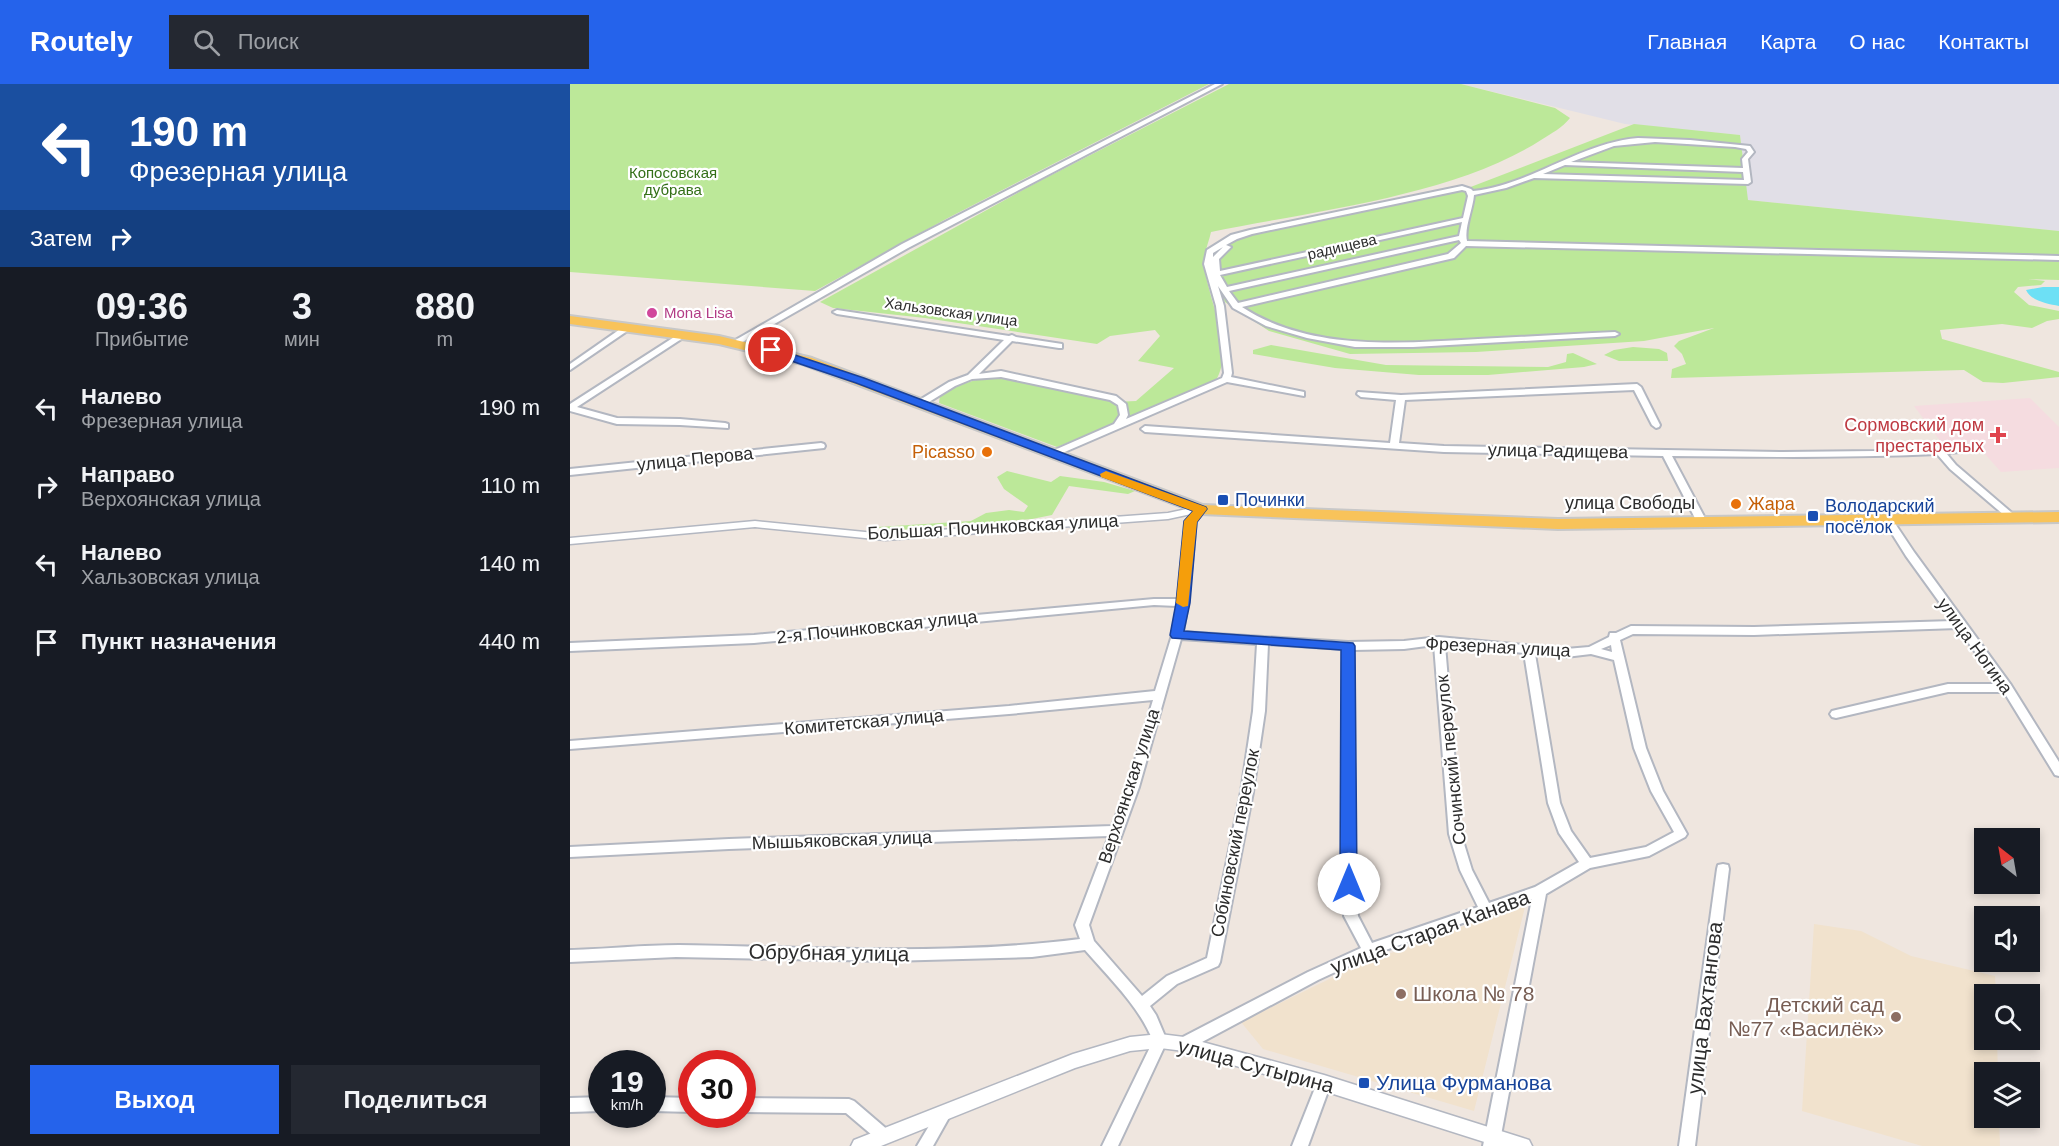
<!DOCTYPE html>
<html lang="ru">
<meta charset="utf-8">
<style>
:root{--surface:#171b24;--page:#242831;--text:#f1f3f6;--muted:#9ea1a6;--accent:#2563eb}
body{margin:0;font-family:Arial,sans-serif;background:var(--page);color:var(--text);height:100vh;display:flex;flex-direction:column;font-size:22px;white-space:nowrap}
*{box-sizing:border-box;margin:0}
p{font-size:20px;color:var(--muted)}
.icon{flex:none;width:33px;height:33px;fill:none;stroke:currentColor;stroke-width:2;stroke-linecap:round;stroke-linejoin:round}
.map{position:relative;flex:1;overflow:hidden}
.sheet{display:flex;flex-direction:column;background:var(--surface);width:570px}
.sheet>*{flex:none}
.banner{background:#1a4fa0;color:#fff;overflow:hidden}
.needle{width:39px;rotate:329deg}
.fabs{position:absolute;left:1404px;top:744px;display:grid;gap:12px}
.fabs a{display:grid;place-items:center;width:66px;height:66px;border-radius:0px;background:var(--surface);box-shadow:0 3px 9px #0003;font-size:30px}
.speed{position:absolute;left:18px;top:966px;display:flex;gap:12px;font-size:30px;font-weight:700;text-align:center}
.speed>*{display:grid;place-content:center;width:78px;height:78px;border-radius:50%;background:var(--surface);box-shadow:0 3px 9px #0003;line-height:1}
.speed small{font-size:15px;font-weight:400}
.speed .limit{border:9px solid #d22;background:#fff;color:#111}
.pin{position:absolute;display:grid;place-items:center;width:51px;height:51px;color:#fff;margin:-26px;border:3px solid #fff;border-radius:50%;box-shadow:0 2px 6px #0007}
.me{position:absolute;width:66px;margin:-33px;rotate:0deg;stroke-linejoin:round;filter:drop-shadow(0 0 4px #0008)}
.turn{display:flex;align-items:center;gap:21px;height:126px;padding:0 30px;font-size:27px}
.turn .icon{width:78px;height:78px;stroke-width:2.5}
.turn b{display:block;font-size:42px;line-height:51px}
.then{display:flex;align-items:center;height:57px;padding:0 30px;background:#0003;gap:12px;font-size:22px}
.eta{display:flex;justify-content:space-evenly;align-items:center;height:102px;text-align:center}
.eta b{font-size:36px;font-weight:800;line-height:42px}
.primary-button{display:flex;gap:12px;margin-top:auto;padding:12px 30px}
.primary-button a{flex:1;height:69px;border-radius:0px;background:var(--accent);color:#fff;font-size:24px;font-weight:800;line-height:69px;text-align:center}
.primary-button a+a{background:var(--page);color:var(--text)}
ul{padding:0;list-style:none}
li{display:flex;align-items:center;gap:18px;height:78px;padding:0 30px}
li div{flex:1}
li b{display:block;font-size:22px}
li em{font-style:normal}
header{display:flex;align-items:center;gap:36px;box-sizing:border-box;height:84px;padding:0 30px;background:var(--accent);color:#fff}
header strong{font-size:28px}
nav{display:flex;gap:33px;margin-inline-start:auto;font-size:21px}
.search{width:420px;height:54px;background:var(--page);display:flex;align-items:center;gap:15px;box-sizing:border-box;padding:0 21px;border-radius:0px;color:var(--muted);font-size:22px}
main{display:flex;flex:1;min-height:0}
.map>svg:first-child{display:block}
</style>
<header>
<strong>Routely</strong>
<div class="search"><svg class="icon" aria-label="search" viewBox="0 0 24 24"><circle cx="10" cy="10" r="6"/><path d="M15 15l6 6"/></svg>Поиск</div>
<nav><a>Главная</a><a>Карта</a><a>О нас</a><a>Контакты</a></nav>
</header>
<main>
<section class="sheet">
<div class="banner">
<div class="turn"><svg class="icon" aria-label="left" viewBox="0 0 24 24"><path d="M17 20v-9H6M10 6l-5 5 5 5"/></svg><div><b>190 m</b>Фрезерная улица</div></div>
<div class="then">Затем<svg class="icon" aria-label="right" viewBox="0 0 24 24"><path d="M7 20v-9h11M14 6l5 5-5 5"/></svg></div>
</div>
<div class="eta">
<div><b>09:36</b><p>Прибытие</p></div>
<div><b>3</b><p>мин</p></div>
<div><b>880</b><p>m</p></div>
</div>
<ul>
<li><svg class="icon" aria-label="left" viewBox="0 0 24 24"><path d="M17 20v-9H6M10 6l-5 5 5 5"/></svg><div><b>Налево</b><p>Фрезерная улица</p></div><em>190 m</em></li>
<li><svg class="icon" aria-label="right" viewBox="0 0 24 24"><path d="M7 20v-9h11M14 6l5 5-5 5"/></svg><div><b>Направо</b><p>Верхоянская улица</p></div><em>110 m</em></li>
<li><svg class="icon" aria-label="left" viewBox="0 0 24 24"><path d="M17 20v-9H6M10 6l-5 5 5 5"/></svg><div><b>Налево</b><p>Хальзовская улица</p></div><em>140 m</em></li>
<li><svg class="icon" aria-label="arrive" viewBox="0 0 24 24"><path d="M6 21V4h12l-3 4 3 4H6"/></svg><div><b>Пункт назначения</b></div><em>440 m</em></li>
</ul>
<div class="primary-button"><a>Выход</a><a>Поделиться</a></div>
</section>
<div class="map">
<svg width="1489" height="1062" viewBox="0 0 1489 1062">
<rect width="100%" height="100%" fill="#efe6df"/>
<polygon fill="#e1dfe7" points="891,0 1489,0 1489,147 1177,116 1170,51 1055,40"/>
<g fill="#f1e2cd">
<polygon points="956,819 904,1027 693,965 671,938 786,882"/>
<polygon points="1244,840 1291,847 1341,872 1425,892 1426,910 1414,910 1414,956 1427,956 1428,988 1414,988 1414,1034 1429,1034 1430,1062 1352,1062 1232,1027"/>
</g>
<polygon fill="#f5dce0" points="1460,314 1489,343 1489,384 1431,388 1406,360 1374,362 1344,322"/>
<g fill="#bce899">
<polygon points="0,0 639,0 376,135 245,207 0,188"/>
<path d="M659,0H891L985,24L1000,34C992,44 982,49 971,56C884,112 743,127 641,148C639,158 633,171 634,180C637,213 665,265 646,296L564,332L487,363L369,319L370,311C388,301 403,295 424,293L544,318L566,317L604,284L568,277L590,252L585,246L540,252L527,260L355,234L263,224L250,218L460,102Z"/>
<polygon points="1064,40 1170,51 1178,116 1489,147 1489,196 1458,195 1475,197 1471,201 1448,203 1444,208 1459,221 1489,227 1489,235 1477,237 1462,244 1432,240 1370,246 1372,255 1489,288 1489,293 1433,299 1413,298 1394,286 1101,294 1102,285 1116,280 1112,270 1104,262 1109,257 1144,244 1074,257 906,268 780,270 699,247 655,218 642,192 641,178 650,164 670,152 898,104"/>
<polygon points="701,261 816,281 978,283 996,278 997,270 1003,269 1027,280 1014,283 918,291 849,291 765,284 683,270 683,266"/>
<polygon points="1063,263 1089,265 1097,269 1098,277 1049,277 1034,271 1044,266"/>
<polygon points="437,387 481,398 490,392 534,398 565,407 558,410 499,402 482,431 462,435 316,447 308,443 401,437 416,429 439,426 454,428 458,422 434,405 427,393"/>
</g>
<path fill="#6de0f5" d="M1473,203H1489V222C1478,220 1461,217 1456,206Z"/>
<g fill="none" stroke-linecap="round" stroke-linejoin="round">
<defs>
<g id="minor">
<polygon points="645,0 652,0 338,164 169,260 166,260 162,258 332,160"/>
<path d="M1068,54L1120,56L1180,62L1184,68L1178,75L1181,98L1178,100L964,94L936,104L904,111C903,125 894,144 897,157L1489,172V176L896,162L884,174L672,223C741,268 831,259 908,255C954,253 999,250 1045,248L1049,250L1045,252L843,263H785L737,254L696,242L663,224L648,202L654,222L662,289L661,293L734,308V312L657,298L483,373L480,372L478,370L480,368L544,340L550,331L548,321L540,316L431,293L402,295L385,302L354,321H348V317L379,298L398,291L434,256L267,230L263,228L267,226L439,252L442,251L446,253L492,260V264H489L442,257L409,290L431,287L546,312L556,320L558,331L556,335L652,294L654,289L646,222L634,180L637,166L661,151L680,146L892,102L901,105L903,107C961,101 1009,59 1068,54ZM1085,58L1165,63L1176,65L1178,68L1172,75L1173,84L1001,78L1044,62ZM995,81L1173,88L1174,96L973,90ZM892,106L896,107L898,112L893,134L650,187L649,175L661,163L656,161L667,155L682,150ZM892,138L889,152L657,203L650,191ZM889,156L891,159L878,170L668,219L659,207ZM653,163L643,173V169Z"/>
<polygon points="56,241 59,241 63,243 0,286 0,280"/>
<polygon points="112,248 115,248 119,250 7,323 47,334 110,335 155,339 158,340 158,344 110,341 47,340 0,327 0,320"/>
<path d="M1067,300L1071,303L1090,341L1089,343L1086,344L1082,341L1064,306L835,316L829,359L874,362L1213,368L1305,367L1402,362L1405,363L1407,365L1405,367L1376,369L1386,381L1449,435L1447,437H1441L1380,385L1367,370C1278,374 1190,373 1102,372L1137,438L1132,441L1127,438L1093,372L874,368L575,348L571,345L575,342L820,359L826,316L791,313L787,310L788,308L831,311Z"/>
<polygon points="251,359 254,360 255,362 254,364 0,391 0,385"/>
<path d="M631,422L636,425L626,437L618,519L613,548L778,558L834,557L869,553L996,565L1019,563L1039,553L1040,549H1046L1061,542L1184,543L1383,537L1336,472L1314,437L1316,435H1322L1344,468L1441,601L1489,678V692L1485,691L1434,608H1378L1266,634L1262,633L1260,630L1262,627L1266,626L1378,600H1428L1388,544L1184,551L1063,550L1050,556L1076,664L1093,707L1117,750L1115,753L1079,772L1020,784L976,810L929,1062H913L962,815L804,870L748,896L619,965L614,966L609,965L607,960L609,955L738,888L791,864L774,832L773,800V565L698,560L695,627L683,708L650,878L648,882L607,900L580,922L586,931L597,957L548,1062H532L583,957C569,922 540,895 515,866L462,873L318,877L106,873L0,878V866C36,865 73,861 109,861C243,863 377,872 510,855L505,841L539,752L159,765L0,773V763L159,755L542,742L557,703L583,616L439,630L0,665V657L439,622L585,607L602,551L607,522L584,521L184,559L0,567V559L184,551L584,515H608L616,437L628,423ZM611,555L687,560L683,627L671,708L637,874L597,892L572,912L524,857L519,841L569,703ZM864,561L879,750L890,786L908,823L802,859L788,832L785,800L783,566L834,565ZM875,561L954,569L978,719L989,749L1009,778L965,803L919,819L902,786L891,750ZM1041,561L1042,568L1031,565ZM965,570L996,573L1021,570L1044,576L1064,664L1081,707L1104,748L1076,763L1020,774L1001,747L990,719Z"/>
<polygon points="1153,780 1158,781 1159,785 1125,1062 1109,1062 1147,785 1148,781"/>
<polygon points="754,992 759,994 761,999 738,1062 722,1062 749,994"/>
<polygon points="32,1013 32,1027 0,1028 0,1014"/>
<polygon points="82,1013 122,1014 122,1028 82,1027"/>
<polygon points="172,1014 279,1015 284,1017 319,1047 322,1052 319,1057 314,1059 309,1057 276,1029 172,1028"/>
<polygon points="374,1023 379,1025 381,1030 363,1062 347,1062 369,1025"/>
</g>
<g id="tertiary">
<polygon points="631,422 635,423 636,425 635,427 598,435 315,456 185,443 0,460 0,454 185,437 315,450 598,429"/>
<polygon points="590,950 614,953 754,991 953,1054 959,1056 962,1062 927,1062 754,1007 614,967 590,964 560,967 505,984 311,1062 281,1062 284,1056 503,970 560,953"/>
</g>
<polygon id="primary" points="0,232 149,252 242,274 633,421 988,435 1489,428 1489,438 988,445 631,430 232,280 149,260 0,240"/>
</defs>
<use href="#minor" stroke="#b3b7c1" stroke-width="4"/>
<use href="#tertiary" stroke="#b3b7c1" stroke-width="3"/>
<use href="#primary" stroke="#c8c8c8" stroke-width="4"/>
<use href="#minor" fill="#fff" fill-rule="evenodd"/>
<use href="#tertiary" fill="#fff" fill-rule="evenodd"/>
<use href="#primary" fill="#f8c35a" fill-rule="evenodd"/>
</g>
<polygon fill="#2563eb" stroke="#184099" stroke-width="1.5" points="201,263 294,294 636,423 637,425 627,438 620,519 614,547 783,559 785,562 787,800 785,805 779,807 773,805 770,800 771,566 602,554 600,551 606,519 614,437 623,427 286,299 198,269 196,266"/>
<polygon fill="#f59e0b" points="536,387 636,423 637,425 627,438 618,522 613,523 606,519 614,437 623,427 531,393 530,390"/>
<circle fill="#d1479c" stroke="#fff" stroke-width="2" cx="82" cy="229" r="6"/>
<path fill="#e0444e" stroke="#fff" stroke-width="2" d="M1425 342h6v6h6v6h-6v6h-6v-6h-6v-6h6z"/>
<g fill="#e8710a" stroke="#fff" stroke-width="2">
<circle cx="417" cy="368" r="6"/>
<circle cx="1166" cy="420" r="6"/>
</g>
<g fill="#1a4fb4" stroke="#fff" stroke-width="2">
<rect x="647" y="410" width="12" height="12" rx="3"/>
<rect x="1237" y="426" width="12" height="12" rx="3"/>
<rect x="788" y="993" width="12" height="12" rx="3"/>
</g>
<g fill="#8d6e63" stroke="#fff" stroke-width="2">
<circle cx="831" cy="910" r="6"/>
<circle cx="1326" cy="933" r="6"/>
</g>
<g text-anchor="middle" stroke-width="4.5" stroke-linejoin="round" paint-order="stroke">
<g font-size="15" fill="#336f17" stroke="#fff">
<text x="103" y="94">Копосовская<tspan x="103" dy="17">дубрава</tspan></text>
</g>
<g font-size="15" fill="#2d2d2d" stroke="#fff">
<text transform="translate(772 163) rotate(-13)" y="5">радищева</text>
<text transform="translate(381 228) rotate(8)" y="5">Хальзовская улица</text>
</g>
<g font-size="15" fill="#b23c85" stroke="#fff" text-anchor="start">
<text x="94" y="234">Mona Lisa</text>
</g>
<g font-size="18" fill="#be3a42" stroke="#fff" text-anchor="end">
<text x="1414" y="347">Сормовский дом<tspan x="1414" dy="21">престарелых</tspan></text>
</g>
<g font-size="18" fill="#2d2d2d" stroke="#fff">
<text transform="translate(988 367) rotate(1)" y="6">улица Радищева</text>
<text transform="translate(125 375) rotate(-6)" y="6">улица Перова</text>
<text x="1060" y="425">улица Свободы</text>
<text transform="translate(423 443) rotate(-3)" y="6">Большая Починковская улица</text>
<text transform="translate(307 543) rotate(-6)" y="6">2-я Починковская улица</text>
<text transform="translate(1405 562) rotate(54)" y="6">улица Ногина</text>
<text transform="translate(928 563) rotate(3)" y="6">Фрезерная улица</text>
<text transform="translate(294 638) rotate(-5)" y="6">Комитетская улица</text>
<text transform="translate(881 676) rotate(-96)" y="6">Сочинский переулок</text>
<text transform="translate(559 702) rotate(-72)" y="6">Верхоянская улица</text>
<text transform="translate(272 756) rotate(-2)" y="6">Мышьяковская улица</text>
<text transform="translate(665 759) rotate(-79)" y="6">Собиновский переулок</text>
</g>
<g font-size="18" fill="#c56008" stroke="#fff" text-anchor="end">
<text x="405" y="374">Picasso</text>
<text x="1178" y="426" text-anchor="start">Жара</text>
</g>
<g font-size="18" fill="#164399" stroke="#fff" text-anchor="start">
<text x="665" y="422">Починки</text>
<text x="1255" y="428">Володарский<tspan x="1255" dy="21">посёлок</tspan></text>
</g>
<g font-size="21" fill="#2d2d2d" stroke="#fff">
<text transform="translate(860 848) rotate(-20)" y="7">улица Старая Канава</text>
<text transform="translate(259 869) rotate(1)" y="7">Обрубная улица</text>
<text transform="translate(1135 924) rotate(-83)" y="7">улица Вахтангова</text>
<text transform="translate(686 982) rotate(15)" y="7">улица Сутырина</text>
</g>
<g font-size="21" fill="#785e54" stroke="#fff" text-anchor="start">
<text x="843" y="917">Школа № 78</text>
<text x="1314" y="928" text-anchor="end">Детский сад<tspan x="1314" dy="24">№77 «Василёк»</tspan></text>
</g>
<g font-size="21" fill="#164399" stroke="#fff" text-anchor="start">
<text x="806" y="1006">Улица Фурманова</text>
</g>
</g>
</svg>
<div class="fabs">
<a><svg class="needle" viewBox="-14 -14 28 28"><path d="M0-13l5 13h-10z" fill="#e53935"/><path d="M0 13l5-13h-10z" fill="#9ea1a6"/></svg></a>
<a><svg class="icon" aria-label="sound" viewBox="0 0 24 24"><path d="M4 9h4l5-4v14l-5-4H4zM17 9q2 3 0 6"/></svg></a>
<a><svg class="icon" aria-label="search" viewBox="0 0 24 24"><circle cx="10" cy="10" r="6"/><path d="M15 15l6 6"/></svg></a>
<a><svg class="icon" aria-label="layers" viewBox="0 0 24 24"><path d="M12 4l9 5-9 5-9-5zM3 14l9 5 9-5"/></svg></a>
</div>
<div class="speed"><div>19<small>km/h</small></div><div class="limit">30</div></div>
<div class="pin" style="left:201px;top:266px;background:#d93025"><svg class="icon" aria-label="arrive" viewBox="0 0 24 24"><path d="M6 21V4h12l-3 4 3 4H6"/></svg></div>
<svg class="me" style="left:779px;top:800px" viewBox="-20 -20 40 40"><circle r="19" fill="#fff"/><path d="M0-13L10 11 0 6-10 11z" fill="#2563eb"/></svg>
</div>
</main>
